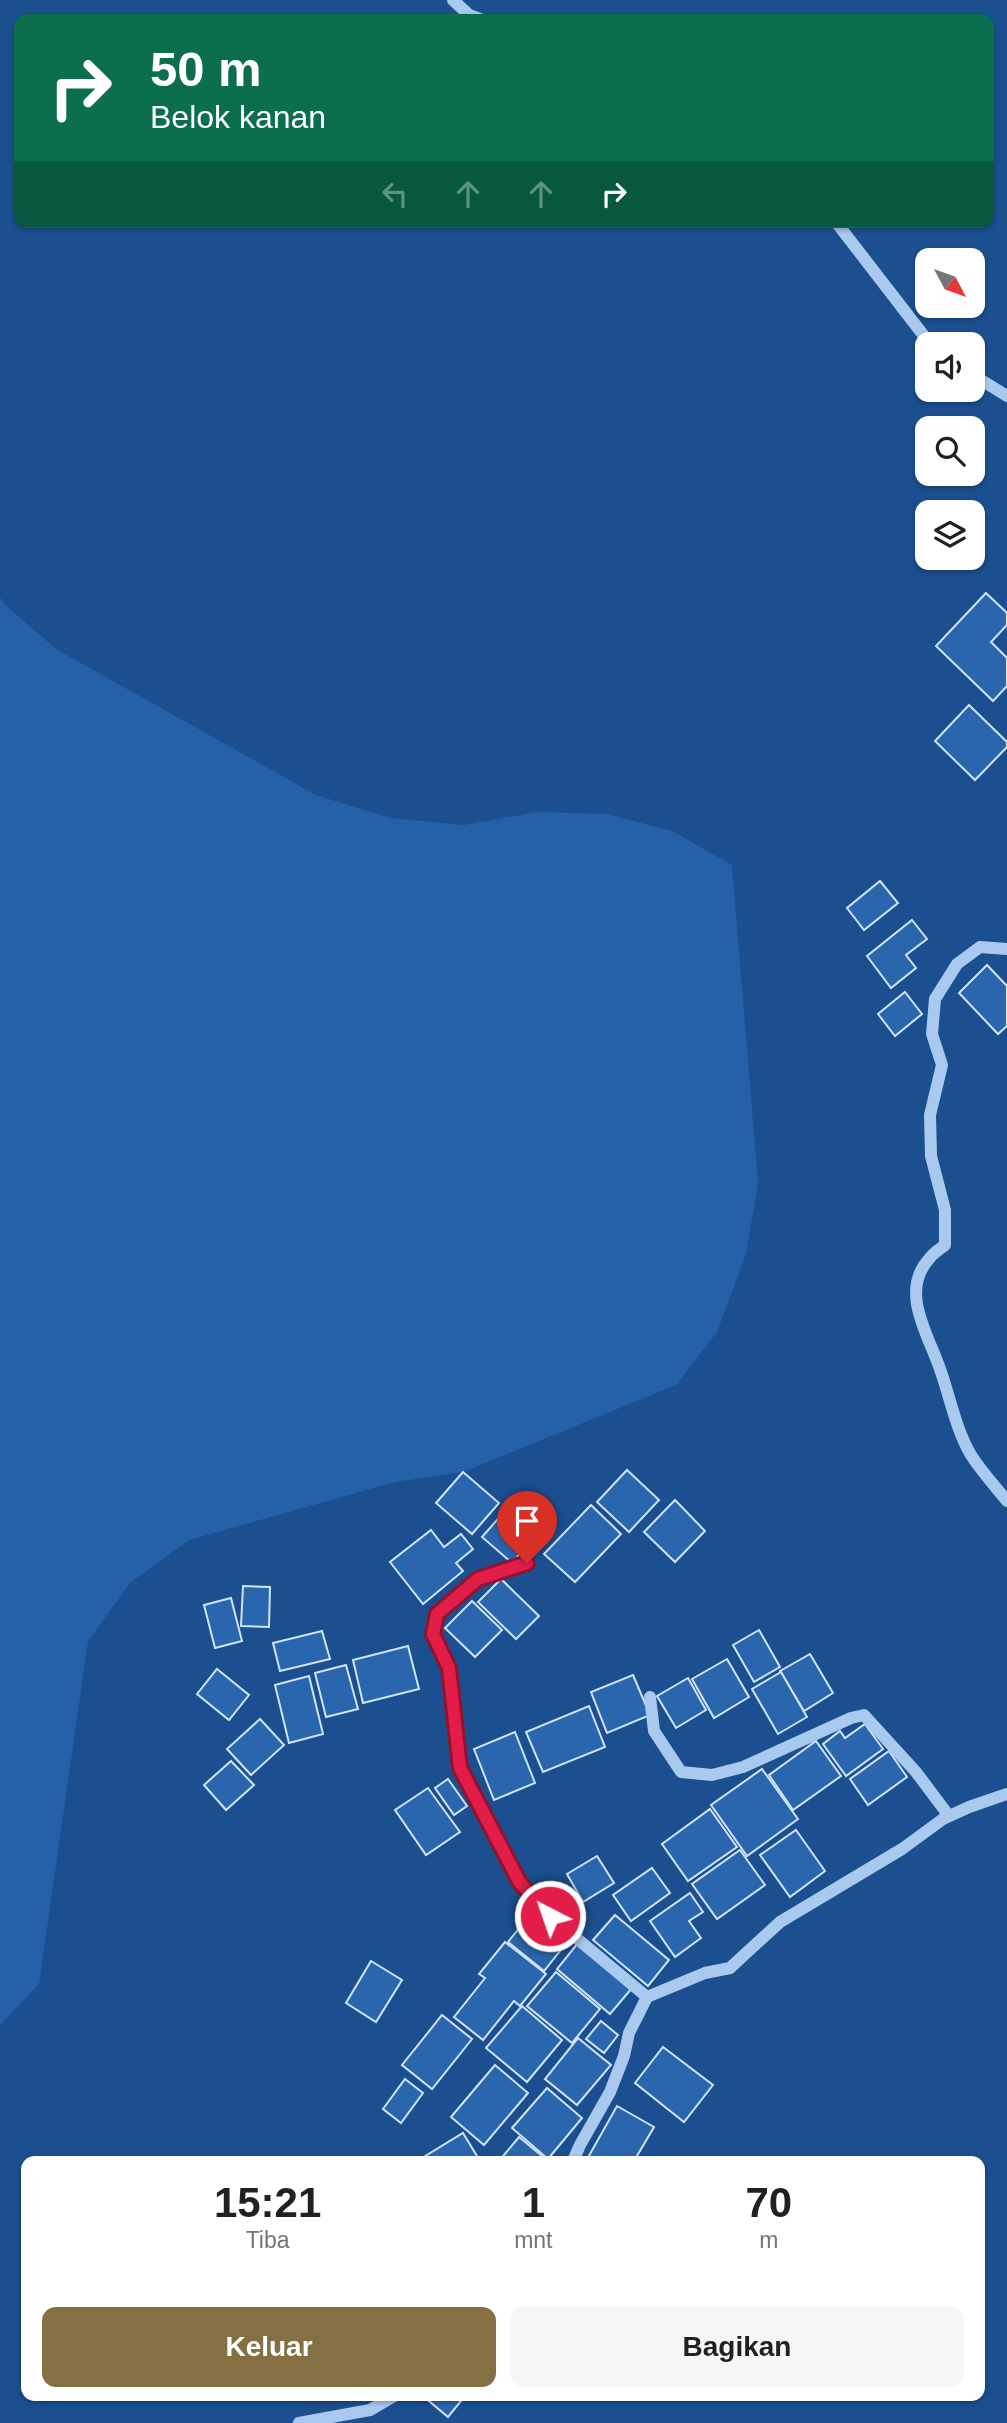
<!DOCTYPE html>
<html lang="id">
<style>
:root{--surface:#fff;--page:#f6f6f6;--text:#202124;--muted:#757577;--accent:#847042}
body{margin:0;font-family:Helvetica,sans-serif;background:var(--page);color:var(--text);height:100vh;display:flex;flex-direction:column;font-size:26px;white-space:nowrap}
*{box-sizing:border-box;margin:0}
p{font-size:23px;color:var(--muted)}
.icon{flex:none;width:38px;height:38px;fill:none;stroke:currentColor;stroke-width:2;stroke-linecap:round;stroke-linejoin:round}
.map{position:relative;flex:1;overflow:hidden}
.panel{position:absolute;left:21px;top:2156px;width:964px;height:245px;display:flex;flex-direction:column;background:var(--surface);border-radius:14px;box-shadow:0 2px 5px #0004}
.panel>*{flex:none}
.top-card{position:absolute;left:14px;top:14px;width:980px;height:214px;border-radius:14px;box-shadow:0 2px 5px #0004;background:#0b6e4f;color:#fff;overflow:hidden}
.needle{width:46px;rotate:131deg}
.controls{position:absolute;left:915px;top:248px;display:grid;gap:14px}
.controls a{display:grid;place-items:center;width:70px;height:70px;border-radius:14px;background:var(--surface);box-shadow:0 2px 5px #0004;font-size:35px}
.pin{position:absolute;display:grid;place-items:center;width:60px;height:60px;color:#fff;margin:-72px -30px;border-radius:50% 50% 50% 0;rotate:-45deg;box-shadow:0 0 7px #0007}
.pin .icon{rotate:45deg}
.me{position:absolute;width:77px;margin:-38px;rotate:319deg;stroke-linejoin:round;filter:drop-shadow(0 0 5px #0008)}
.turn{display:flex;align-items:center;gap:24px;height:147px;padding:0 21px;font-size:32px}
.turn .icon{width:91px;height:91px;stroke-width:2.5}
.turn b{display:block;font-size:49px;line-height:60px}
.lanes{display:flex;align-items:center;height:66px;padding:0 21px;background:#0003;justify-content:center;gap:35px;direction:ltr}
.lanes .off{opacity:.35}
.eta{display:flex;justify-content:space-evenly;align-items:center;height:119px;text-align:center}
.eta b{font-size:42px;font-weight:700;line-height:49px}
.primary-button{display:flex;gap:14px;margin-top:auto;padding:14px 21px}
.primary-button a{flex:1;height:80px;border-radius:14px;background:var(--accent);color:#fff;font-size:28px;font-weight:700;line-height:80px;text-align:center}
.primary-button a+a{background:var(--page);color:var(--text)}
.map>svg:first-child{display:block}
</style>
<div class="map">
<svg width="1007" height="2423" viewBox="0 0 1007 2423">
<rect width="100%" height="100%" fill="#1b4f8f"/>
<polygon fill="#2461a8" points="0,597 3,603 56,649 316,795 390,818 464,825 537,812 607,814 672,831 732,865 758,1183 746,1254 717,1332 676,1385 463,1472 395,1482 189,1540 130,1583 88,1641 39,1984 0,2025"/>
<g fill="#2a66ad" stroke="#cfe3fa" stroke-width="2">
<polygon points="986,593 1007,613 1007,625 991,642 1007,658 1007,686 993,701 936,646"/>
<polygon points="969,705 1007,742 1007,747 975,780 935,741"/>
<polygon points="880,881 898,903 864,930 847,908"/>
<polygon points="912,920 927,939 906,955 916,968 891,988 867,956"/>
<polygon points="987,965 1007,986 1007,1026 998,1034 959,993"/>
<polygon points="905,992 922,1014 895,1036 878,1014"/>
<polygon points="627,1470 659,1500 629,1532 597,1502"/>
<polygon points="463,1472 499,1503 472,1534 436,1503"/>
<polygon points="519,1495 549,1520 512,1563 482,1537"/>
<polygon points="675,1500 705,1531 675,1562 644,1532"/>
<polygon points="591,1505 621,1534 575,1582 544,1554"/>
<polygon points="431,1530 444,1547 461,1534 473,1549 456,1563 463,1571 423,1604 390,1562"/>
<polygon points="501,1579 539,1616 516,1639 478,1602"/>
<polygon points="243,1586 270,1587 269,1627 241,1626"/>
<polygon points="231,1598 242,1641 215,1648 204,1605"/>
<polygon points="472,1601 502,1630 475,1657 445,1628"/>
<polygon points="759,1630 780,1667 754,1682 733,1645"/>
<polygon points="322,1631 330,1659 280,1671 273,1643"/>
<polygon points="408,1646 419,1689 363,1703 353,1660"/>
<polygon points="810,1654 833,1693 804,1711 780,1671"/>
<polygon points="727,1659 749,1697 714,1718 692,1679"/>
<polygon points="346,1665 358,1709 326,1717 315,1673"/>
<polygon points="217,1669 249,1695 229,1720 197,1694"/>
<polygon points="781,1672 807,1717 778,1734 752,1689"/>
<polygon points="633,1675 650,1715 607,1733 591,1692"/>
<polygon points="309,1676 323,1734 289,1743 275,1685"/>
<polygon points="688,1678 706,1710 676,1728 657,1696"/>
<polygon points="589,1706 605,1747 543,1772 526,1732"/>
<polygon points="260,1719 284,1745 251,1775 227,1749"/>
<polygon points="865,1724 883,1749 846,1776 823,1744 840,1731 845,1738"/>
<polygon points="515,1732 535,1783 494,1800 474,1749"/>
<polygon points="816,1741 841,1776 793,1810 769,1775"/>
<polygon points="889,1751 907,1777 868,1805 850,1779"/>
<polygon points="231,1761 254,1785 226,1810 204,1785"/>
<polygon points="762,1769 798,1819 747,1856 711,1805"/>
<polygon points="448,1779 467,1806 454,1815 435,1788"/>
<polygon points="428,1788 460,1832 426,1855 395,1810"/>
<polygon points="710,1809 737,1847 688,1881 662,1844"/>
<polygon points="796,1830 825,1871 790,1897 760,1855"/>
<polygon points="740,1850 765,1885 717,1919 692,1884"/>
<polygon points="597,1856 614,1883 583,1902 567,1874"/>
<polygon points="652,1868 670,1893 631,1921 613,1895"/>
<polygon points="690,1893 703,1912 689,1921 701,1938 675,1957 650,1921"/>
<polygon points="532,1912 568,1941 544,1971 508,1942"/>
<polygon points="615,1915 669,1960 648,1986 593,1940"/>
<polygon points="505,1942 546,1974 520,2006 514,2001 483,2040 454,2017 485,1978 479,1974"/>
<polygon points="578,1943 632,1988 610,2014 557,1969"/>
<polygon points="371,1961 402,1980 376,2022 346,2003"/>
<polygon points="556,1972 600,2009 572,2043 527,2006"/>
<polygon points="522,2006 562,2040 527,2082 486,2048"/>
<polygon points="442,2015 472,2039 432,2089 402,2065"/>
<polygon points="601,2021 618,2035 604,2053 586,2039"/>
<polygon points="578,2038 611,2065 577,2105 545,2079"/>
<polygon points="663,2047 713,2085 684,2122 635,2083"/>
<polygon points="495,2065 528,2093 484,2145 451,2117"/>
<polygon points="405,2079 423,2093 401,2123 383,2109"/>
<polygon points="547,2088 582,2118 548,2159 512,2128"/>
<polygon points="617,2106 654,2127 634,2161 586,2161"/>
<polygon points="463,2133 480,2161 424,2161 422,2158"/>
<polygon points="519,2137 548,2161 499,2161"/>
<polygon points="423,2396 465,2396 448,2417"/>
</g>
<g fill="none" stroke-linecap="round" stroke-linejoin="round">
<g stroke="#a9c9ee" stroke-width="12">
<polyline points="453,0 469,15 480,19"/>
<polyline points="836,222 931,345"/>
<polyline points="973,375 1007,396"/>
<path d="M1007,949L980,947L957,964L935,999L932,1034L942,1065L930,1115L931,1156L945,1210V1245C940,1249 933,1253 929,1259C899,1292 929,1336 940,1369C950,1397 956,1430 971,1455C981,1471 995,1486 1007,1501"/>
<polyline points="527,1563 478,1579 437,1614 433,1634 449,1668 460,1767 520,1883 550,1916 647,1997"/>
<polyline points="650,1697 654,1731 681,1772 712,1775 743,1767 851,1718 864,1715 916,1772 949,1816"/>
<polyline points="573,2161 580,2145 610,2092 624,2056 629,2033 647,1997 705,1973 730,1968 780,1922 902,1849 943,1819 969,1807 1007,1794"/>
<polyline points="299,2423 370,2410 394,2396"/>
</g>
</g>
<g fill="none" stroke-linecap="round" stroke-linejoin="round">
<defs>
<polyline id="route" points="527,1563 478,1579 437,1614 433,1634 449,1668 460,1768 520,1883 550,1916"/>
</defs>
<use href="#route" stroke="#92132f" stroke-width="18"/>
<use href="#route" stroke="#e11d48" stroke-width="12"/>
</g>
</svg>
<div class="controls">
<a><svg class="needle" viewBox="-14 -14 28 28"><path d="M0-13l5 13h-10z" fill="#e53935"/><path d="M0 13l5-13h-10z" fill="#757577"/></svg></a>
<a><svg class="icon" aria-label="sound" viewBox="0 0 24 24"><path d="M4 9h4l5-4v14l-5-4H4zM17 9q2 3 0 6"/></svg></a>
<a><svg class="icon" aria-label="search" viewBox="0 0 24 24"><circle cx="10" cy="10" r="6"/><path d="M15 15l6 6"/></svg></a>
<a><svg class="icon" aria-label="layers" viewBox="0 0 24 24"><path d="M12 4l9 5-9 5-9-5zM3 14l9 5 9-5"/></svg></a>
</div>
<div class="pin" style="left:527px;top:1563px;background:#d93025"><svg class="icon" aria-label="arrive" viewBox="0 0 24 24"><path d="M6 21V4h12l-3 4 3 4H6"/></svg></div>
<svg class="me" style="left:550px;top:1916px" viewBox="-20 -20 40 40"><circle r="17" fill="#e11d48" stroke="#fff" stroke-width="3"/><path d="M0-11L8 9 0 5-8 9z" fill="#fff"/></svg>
<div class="top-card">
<div class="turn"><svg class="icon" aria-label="right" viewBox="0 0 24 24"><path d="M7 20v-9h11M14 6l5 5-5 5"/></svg><div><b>50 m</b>Belok kanan</div></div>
<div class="lanes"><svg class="icon off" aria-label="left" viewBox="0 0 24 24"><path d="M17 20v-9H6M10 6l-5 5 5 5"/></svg><svg class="icon off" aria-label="ahead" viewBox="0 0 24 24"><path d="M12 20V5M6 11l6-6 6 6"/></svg><svg class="icon off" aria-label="ahead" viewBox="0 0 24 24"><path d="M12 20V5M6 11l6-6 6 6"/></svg><svg class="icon" aria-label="right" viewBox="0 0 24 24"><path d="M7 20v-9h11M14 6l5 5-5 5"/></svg></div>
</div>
<section class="panel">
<div class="eta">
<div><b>15:21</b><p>Tiba</p></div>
<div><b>1</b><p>mnt</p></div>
<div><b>70</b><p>m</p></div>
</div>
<div class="primary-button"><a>Keluar</a><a>Bagikan</a></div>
</section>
</div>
